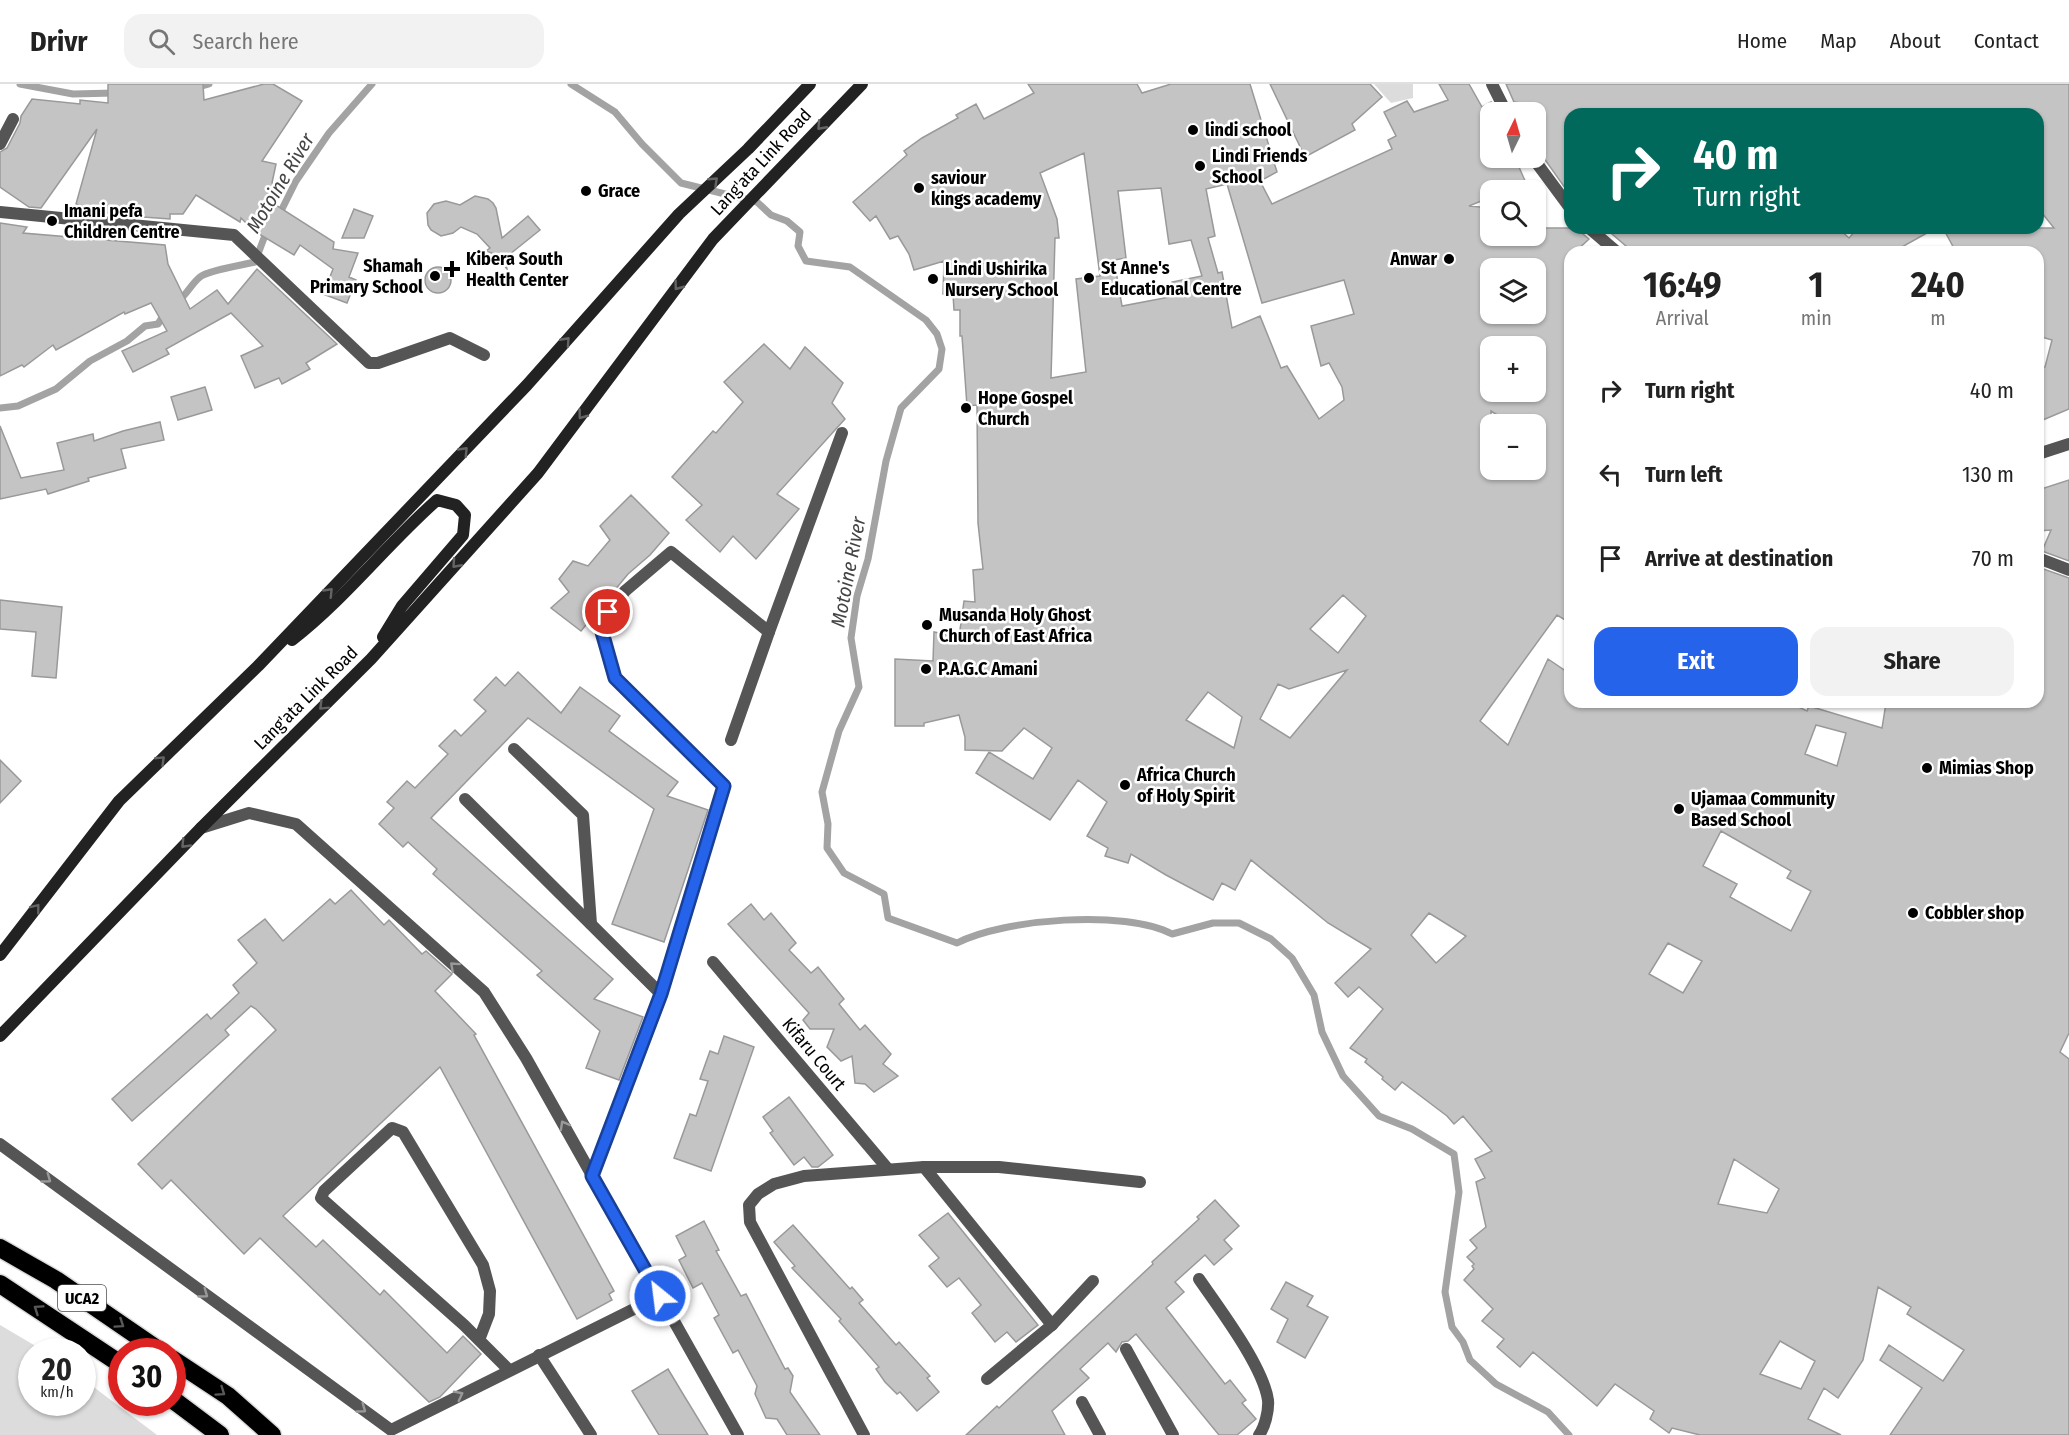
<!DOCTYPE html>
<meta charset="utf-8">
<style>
:root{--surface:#fff;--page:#f2f2f2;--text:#222;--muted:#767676;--line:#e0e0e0;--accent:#2563eb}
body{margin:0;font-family:"Fira Sans Condensed",sans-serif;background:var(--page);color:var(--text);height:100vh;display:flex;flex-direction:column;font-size:22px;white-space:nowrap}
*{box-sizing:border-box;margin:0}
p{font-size:20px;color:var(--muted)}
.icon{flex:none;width:33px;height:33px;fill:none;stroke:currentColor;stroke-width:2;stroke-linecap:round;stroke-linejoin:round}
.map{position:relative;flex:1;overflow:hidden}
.sheet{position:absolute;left:1564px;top:162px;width:480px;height:462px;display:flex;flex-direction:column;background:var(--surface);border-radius:18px;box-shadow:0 2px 4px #0004}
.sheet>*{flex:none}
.guide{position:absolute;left:1564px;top:24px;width:480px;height:126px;border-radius:18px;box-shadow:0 2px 4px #0004;background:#00695c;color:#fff;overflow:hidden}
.needle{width:39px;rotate:5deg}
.tools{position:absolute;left:1480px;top:18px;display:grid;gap:12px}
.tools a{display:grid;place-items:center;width:66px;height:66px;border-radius:12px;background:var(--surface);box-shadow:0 2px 4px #0004;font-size:30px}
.speed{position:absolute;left:18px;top:1254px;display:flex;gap:12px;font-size:30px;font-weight:700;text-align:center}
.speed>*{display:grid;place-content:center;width:78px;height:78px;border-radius:50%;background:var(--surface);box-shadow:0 2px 4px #0004;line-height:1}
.speed small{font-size:15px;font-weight:400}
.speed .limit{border:9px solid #d22;background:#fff;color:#111}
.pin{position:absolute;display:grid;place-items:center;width:51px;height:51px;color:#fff;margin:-26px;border:3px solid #fff;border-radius:50%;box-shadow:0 2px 6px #0007}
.me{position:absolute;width:66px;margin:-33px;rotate:331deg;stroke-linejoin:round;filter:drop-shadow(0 0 4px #0008)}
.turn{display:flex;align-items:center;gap:21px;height:126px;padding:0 30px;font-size:27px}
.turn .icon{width:78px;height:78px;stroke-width:2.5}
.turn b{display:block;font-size:42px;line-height:51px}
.eta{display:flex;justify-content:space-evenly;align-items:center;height:102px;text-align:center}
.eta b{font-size:36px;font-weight:700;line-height:42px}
.button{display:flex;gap:12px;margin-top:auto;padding:12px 30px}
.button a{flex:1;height:69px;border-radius:18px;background:var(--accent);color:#fff;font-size:24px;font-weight:700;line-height:69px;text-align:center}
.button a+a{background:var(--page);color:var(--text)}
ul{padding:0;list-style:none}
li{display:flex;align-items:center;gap:18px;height:84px;padding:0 30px}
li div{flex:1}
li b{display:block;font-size:22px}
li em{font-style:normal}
header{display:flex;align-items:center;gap:36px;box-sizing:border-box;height:84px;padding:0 30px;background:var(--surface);border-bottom:2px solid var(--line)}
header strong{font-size:28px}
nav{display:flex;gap:33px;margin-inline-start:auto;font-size:21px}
.search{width:420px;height:54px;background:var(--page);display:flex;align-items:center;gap:15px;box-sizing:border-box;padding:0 21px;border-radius:18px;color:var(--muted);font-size:22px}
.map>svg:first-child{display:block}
</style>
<header>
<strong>Drivr</strong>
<div class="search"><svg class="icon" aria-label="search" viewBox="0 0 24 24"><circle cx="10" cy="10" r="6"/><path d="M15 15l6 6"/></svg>Search here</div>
<nav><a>Home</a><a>Map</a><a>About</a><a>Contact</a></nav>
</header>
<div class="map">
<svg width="2069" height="1351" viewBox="0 0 2069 1351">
<rect width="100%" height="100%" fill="#fff"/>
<g fill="#dcdcdc">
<polygon points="1374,0 1413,0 1413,14 1391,19"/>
<polygon points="0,1241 44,1267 32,1268 32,1318 82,1318 83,1295 157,1351 0,1351"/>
</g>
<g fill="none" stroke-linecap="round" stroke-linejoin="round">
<g stroke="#a3a3a3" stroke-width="7">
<polyline points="20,0 73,10 115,9"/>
<path d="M571,0L615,28L642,60L681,99L757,118L771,131L787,137L800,148L798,162L806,177L850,183L926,236L937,250L942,265L939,285L901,324L886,377L868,475L857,512L851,554L859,603L839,647L822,708L828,740L827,764L844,789L884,810L888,834L957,859C1003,835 1125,825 1172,850L1213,839H1239L1271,855L1292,874L1314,911L1322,948L1343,992L1379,1032L1412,1045L1454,1070L1459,1108L1445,1208L1452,1243L1463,1258L1470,1276L1496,1300L1548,1328L1569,1351"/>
<polyline points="195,4 209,0"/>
<polyline points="278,133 296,97 329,49 372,0"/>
<path d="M177,218C187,211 191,200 200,193C206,187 243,181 255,178L267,146"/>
<polyline points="0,324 18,322 56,305 90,277 127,257 145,242 158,240 165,229"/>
</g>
</g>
<g fill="#c4c4c4" stroke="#999" stroke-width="1.5" fill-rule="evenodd">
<polygon points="108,0 203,0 204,16 264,0 273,0 302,17 262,77 276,80 272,99 280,104 271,118 334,158 333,165 358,169 349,193 356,196 347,219 323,210 333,185 300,161 294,171 254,147 241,134 240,138 196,111 183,130 170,130 170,135 115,131 76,120 97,45 41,124 29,123 0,103 0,68 7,64 20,39 21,32 32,15 80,20 80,16 108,19"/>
<path d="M1028,0H1137L1142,9L1171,0H1250L1277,88L1260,97L1272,120L1392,65L1388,56L1396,52L1384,28L1407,17L1414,28L1448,16L1439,0H1469L1482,23L1491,18V74H1515L1526,99L1507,106H1491V113L1469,122L1491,124V152H1536V144H1581L1583,150L1589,155L1575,168H1570V539L1557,531L1480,637L1508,661L1548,575L1570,590V618H1788L1807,627L1809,622L1882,644L1886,619L1910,623V621L1930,622L1948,618H2038V483L2069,494V949L2060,968L2069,975V1351H1890L1922,1304L1880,1276L1889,1261L1943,1297L1964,1266L1907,1230L1911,1223L1878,1203L1863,1276L1838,1314L1824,1304L1808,1335L1841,1351H1700L1672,1344L1669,1349L1650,1335L1654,1327L1615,1300L1597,1322L1533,1268L1520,1283L1497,1263L1504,1255L1482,1237L1493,1225L1464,1196L1474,1185L1472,1182L1474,1180L1467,1173L1477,1164L1470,1156L1486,1143L1476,1098L1485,1094L1475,1075L1492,1067L1463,1032L1454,1040L1447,1032L1402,998L1395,1006L1382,995L1383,993L1365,978L1367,975L1350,964L1383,925L1359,903L1348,913L1335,899L1371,865L1328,839L1251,776L1235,806L1222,799L1213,816L1166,791L1131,770L1128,779L1105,772L1108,764L1087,752L1107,718L1078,696L1050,736L976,689L989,668L1033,695L1052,664L1024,644L1002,667L965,666V653L959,631L924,639V642H895V575L933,577L934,548L959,553L964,517L975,518L973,486L983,485L978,439L977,321L967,322L962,252H960V226H954L953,210H943L944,177L914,186L909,170L898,152L890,155L876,132L870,137L853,118L907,71L904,67L922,54L958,34L956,31L976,20L984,35L1034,9ZM1084,69L1100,192L1076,195L1086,288L1051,294L1055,154H1059L1057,135L1040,89ZM1227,100L1262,219L1344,196L1354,230L1311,242L1321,282L1329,279L1342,303L1344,316L1319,335L1287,282L1281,284L1260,232L1232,244L1222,188L1218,189L1208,154L1215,152L1206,105ZM1161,104L1169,160L1191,156L1202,192L1172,198L1175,212L1122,222L1114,176L1126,174L1118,107ZM1491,184H1536V230H1491ZM1481,262H1536V308H1491V294L1487,292ZM1491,327L1508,338L1511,334L1521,340H1536V386H1491ZM1343,511L1366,532L1338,569L1310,545ZM1347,586L1290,654L1260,635L1278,600L1289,605ZM1208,608L1242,633L1234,664L1186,636ZM1816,641L1846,649L1837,682L1805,670ZM1721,747L1791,787L1787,794L1811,807L1791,847L1730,813L1737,800L1703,782ZM1429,829L1466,852L1436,879L1411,851ZM1668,859L1702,877L1683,909L1649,890ZM1734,1075L1779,1105L1767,1129L1718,1120ZM1780,1257L1815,1277L1801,1305L1760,1290Z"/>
<polygon points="1270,0 1370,0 1382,13 1352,40 1355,46 1305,73"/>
<polygon points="1506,0 2069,0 2069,325 2038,338 2038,285 2045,283 2052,256 2038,252 2038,168 1956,168 1943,144 2054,144 2038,124 2038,30 1570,30 1570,111 1536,63 1536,28 1526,28 1520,19 1514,18"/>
<polygon points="475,112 488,115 493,119 496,124 502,154 528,132 540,146 505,174 507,185 494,170 486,167 490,164 477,150 461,143 453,149 441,152 431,146 428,141 427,129 434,120 446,117 460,121"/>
<polygon points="354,125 373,132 364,154 342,154"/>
<polygon points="0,139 27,143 23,149 165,161 168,180 190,225 217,206 228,220 257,185 337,260 306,279 310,285 282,300 279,294 255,304 241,272 263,262 231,229 166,265 169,270 133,288 122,267 167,247 151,219 125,230 124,228 56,266 53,261 24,283 22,281 0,292"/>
<polygon points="1605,144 1838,144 1849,154 1858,144 1936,144 1893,168 1633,168"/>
<circle cx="438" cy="196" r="13"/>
<polygon points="764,260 790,285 805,263 843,299 832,319 845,335 777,410 799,425 756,475 733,452 720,468 686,436 702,421 672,393 713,347 716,349 743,318 724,298"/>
<polygon points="205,303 212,326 178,336 171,313"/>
<polygon points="160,338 164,356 121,365 126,384 88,394 89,397 48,410 46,405 0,415 0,342 21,394 64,386 57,359 93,350 94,357 123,347"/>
<polygon points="2069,396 2069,477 2042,467 2051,446 2038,447 2038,406"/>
<polygon points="631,411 669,449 650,471 628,490 581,547 551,524 569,508 559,495 573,477 588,482 610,456 600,442"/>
<polygon points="0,516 62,523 56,594 32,592 36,548 0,545"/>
<polygon points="518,588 561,629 580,603 620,632 609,647 678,698 667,712 708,726 664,858 612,840 654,725 528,634 431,734 613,895 594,915 643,933 619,996 586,984 600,947 537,891 542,887 433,790 437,785 408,758 403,763 379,740 394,724 387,718 407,697 415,704 448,670 439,662 455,646 461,652 486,627 474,616 496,593 505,602"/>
<polygon points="0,676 21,697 0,719"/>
<polygon points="351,806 384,841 389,836 422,870 426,867 452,890 435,907 476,950 474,951 614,1207 609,1210 612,1216 577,1235 440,983 283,1132 316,1163 323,1156 380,1211 384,1206 447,1269 463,1252 481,1270 440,1313 429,1318 260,1154 244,1170 171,1096 162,1105 138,1080 276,946 256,925 251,922 225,946 229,951 132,1037 112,1015 207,930 211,935 239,909 233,901 257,879 238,856 265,835 283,857 330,815 335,820"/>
<polygon points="751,820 764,836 771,829 796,859 789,866 811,889 818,883 844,915 839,920 860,946 865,941 891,970 883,980 898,992 874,1008 865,1000 855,999 852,972 841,977 827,963 834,945 810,945 803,936 809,929 728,840"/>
<polygon points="724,952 754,963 711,1087 674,1074 690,1030 696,1032 708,997 700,995 710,967 718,970"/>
<polygon points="789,1013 833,1071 818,1083 812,1083 804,1073 794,1081 770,1049 773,1047 763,1033"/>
<polygon points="1215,1116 1239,1142 1224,1156 1232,1165 1214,1181 1205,1171 1175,1198 1184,1208 1166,1224 1225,1300 1230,1296 1246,1316 1242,1319 1256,1335 1237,1351 1219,1351 1136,1250 1128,1257 1122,1258 1116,1268 1108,1259 1080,1285 1089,1294 1052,1327 1065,1351 966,1351 997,1322 999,1324 1153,1180 1152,1178 1199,1135 1197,1133"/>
<polygon points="948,1129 1038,1241 1016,1258 1007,1248 995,1258 972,1229 981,1221 959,1194 947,1203 929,1182 939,1174 919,1151"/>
<polygon points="704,1137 719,1166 716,1167 741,1212 746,1210 785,1285 788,1284 793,1292 790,1308 820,1351 787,1351 777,1335 766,1334 755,1310 757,1302 738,1266 733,1269 714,1234 719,1231 702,1199 693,1204 679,1176 686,1172 676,1152"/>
<polygon points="793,1141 850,1205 852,1203 863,1216 859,1219 896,1261 899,1258 930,1292 927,1294 939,1308 917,1327 900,1308 897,1310 885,1298 876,1285 879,1283 839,1237 841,1235 792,1184 795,1182 774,1158"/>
<polygon points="1286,1198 1313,1212 1307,1222 1328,1233 1305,1274 1277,1258 1288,1235 1271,1225"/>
<polygon points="668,1285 683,1310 708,1351 659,1351 632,1307"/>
</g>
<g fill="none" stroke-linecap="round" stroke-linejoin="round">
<defs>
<g id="highway">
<polyline points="0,1164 56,1196 161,1268"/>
<polyline points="0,1200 122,1281"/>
<polyline points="172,1275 228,1312 272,1351"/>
<polyline points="172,1315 220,1351"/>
</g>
</defs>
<use href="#highway" stroke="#dbdbdb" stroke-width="21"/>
<g stroke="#555" stroke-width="12">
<polyline points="1492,0 1506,28"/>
<polyline points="0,60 13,35"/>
<polyline points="1533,74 1570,124"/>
<polyline points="0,128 234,151 369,279 378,279 450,254 484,271"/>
<polyline points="1589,144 1617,168"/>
<polyline points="2038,370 2069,360"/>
<polyline points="2038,474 2069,486"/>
<polyline points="769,548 842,349"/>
<polyline points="514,665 583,731 591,840"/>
<polyline points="465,715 661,910"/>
<polyline points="201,744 249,729 296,740 484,908 526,974 738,1351"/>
<polyline points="713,878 888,1085"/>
<polyline points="0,1060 391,1346 660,1212"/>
<polyline points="924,1083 1052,1241"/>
<polyline points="592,1092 661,910 724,702 615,594 600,541 625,507 671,468 769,548 731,656"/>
<path d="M1199,1195C1219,1224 1263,1282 1268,1316C1269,1326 1265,1343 1259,1351"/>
<polyline points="479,1256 489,1230 490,1207 483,1181 403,1048 392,1044 324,1107 321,1114 464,1241 509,1286"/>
<polyline points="1126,1265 1173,1351"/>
<polyline points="539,1271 591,1351"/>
<polyline points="987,1295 1052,1241 1093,1197"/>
<polyline points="1082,1318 1100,1351"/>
<polyline points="864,1351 750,1138 749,1121 758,1110 774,1100 804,1092 924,1083 999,1083 1140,1098"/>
</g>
<g stroke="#222" stroke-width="12">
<path d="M292,556C345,515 387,460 437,416L456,421L465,431L463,451L402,522L383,553"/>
<polyline points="0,871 119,717 258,582 527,301 679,130 748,65 810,0"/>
<polyline points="0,952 201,744 371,575 538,389 713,155 862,0"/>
</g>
<use href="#highway" stroke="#000" stroke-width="18"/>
</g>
<defs><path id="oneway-chevron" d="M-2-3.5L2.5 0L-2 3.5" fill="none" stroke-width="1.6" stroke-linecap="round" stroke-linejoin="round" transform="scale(1.5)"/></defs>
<g stroke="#646464">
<use href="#oneway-chevron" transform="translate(821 42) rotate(132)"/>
<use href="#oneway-chevron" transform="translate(714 97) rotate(-43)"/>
<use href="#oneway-chevron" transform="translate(678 202) rotate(127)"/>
<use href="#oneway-chevron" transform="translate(566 257) rotate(-48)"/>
<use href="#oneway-chevron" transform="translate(582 331) rotate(127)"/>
<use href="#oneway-chevron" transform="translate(464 367) rotate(-46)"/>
<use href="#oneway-chevron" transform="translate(456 480) rotate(132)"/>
<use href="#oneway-chevron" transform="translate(329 508) rotate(-46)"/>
<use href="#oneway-chevron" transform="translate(323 622) rotate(135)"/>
<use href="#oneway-chevron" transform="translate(161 676) rotate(-44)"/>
<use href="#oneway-chevron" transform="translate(185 760) rotate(134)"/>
<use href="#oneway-chevron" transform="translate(36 824) rotate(-52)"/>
</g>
<g stroke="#999">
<use href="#oneway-chevron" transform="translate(454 882) rotate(-138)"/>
<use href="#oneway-chevron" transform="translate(564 1041) rotate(-119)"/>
<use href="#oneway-chevron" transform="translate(47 1095) rotate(36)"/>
<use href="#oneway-chevron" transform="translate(204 1210) rotate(36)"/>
<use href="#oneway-chevron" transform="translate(459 1311) rotate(-27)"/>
<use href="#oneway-chevron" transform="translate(362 1325) rotate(36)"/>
</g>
<g stroke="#595959">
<use href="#oneway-chevron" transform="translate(38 1225) rotate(-146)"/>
<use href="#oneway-chevron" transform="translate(120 1240) rotate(34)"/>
<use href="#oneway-chevron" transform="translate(221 1308) rotate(35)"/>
</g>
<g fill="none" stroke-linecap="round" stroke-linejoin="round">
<defs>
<polyline id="route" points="608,528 600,541 615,594 724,702 661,910 592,1092 660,1212"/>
</defs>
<use href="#route" stroke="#184099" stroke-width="15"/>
<use href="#route" stroke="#2563eb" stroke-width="10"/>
</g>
<g fill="#000" stroke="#fff" stroke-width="2">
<circle cx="1193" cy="46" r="6"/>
<circle cx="1200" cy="82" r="6"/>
<circle cx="919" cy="104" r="6"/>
<circle cx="586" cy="107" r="6"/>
<circle cx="52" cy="137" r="6"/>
<circle cx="1449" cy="175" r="6"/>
<path d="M449 176h6v6h6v6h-6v6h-6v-6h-6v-6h6z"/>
<circle cx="435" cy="192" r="6"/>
<circle cx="1089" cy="194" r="6"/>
<circle cx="933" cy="195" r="6"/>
<circle cx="966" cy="324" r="6"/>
<circle cx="927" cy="541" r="6"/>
<circle cx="926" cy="585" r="6"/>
<circle cx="1927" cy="684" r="6"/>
<circle cx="1125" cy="701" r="6"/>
<circle cx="1679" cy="725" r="6"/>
<circle cx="1913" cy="829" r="6"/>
</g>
<g text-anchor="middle" stroke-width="5" stroke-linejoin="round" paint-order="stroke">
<rect fill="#fff" stroke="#4c4c4c" stroke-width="1.5" x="58" y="1201" width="48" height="26" rx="4.5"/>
<g font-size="16" font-weight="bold" fill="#000">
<text x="82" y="1220">UCA2</text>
</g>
<g font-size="18" font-weight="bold" fill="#000" stroke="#fff" text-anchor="start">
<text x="1205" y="52">lindi school</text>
<text x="1212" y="78">Lindi Friends<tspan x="1212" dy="21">School</tspan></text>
<text x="931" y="100">saviour<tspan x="931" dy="21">kings academy</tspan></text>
<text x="598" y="113">Grace</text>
<text x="64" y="133">Imani pefa<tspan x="64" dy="21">Children Centre</tspan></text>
<text x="466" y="181">Kibera South<tspan x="466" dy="21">Health Center</tspan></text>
<text x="1437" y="181" text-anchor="end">Anwar</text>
<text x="423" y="188" text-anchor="end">Shamah<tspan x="423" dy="21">Primary School</tspan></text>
<text x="1101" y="190">St Anne's<tspan x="1101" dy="21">Educational Centre</tspan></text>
<text x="945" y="191">Lindi Ushirika<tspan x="945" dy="21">Nursery School</tspan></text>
<text x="978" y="320">Hope Gospel<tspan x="978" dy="21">Church</tspan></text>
<text x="939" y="537">Musanda Holy Ghost<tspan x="939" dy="21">Church of East Africa</tspan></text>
<text x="938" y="591">P.A.G.C Amani</text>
<text x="1939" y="690">Mimias Shop</text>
<text x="1137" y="697">Africa Church<tspan x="1137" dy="21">of Holy Spirit</tspan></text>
<text x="1691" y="721">Ujamaa Community<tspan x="1691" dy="21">Based School</tspan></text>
<text x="1925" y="835">Cobbler shop</text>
</g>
<g font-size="18" fill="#000" stroke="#fff">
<text transform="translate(761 78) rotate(-47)" y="6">Lang'ata Link Road</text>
<text transform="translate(306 614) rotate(-45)" y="6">Lang'ata Link Road</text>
<text transform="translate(814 970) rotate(50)" y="6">Kifaru Court</text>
</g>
<g font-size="20" font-style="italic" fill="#444" stroke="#fff">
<text transform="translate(280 99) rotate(-59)" y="7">Motoine River</text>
<text transform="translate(848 488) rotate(-79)" y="7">Motoine River</text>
</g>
</g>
</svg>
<div class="tools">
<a><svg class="needle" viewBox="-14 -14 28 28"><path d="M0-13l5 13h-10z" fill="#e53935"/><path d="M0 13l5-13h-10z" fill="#767676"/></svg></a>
<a><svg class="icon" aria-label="search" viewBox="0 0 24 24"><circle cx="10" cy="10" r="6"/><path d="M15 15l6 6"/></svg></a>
<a><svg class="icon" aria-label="layers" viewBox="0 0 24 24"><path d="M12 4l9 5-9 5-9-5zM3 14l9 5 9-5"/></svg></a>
<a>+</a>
<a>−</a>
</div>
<div class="speed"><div>20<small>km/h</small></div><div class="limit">30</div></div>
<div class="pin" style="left:608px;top:528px;background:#d93025"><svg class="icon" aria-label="arrive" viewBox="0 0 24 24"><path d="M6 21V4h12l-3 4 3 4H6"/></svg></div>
<svg class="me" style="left:660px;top:1212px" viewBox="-20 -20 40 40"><circle r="17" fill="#2563eb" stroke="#fff" stroke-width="3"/><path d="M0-11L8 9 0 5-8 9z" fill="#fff"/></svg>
<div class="guide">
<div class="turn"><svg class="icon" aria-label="right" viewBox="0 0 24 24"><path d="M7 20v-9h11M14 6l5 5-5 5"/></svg><div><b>40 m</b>Turn right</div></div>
</div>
<section class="sheet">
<div class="eta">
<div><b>16:49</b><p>Arrival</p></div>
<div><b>1</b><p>min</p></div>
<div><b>240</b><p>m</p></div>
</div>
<ul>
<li><svg class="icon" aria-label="right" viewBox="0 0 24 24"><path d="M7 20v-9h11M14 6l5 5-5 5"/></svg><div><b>Turn right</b></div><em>40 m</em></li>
<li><svg class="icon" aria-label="left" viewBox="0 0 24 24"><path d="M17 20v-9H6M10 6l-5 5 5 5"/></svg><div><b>Turn left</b></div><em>130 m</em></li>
<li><svg class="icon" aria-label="arrive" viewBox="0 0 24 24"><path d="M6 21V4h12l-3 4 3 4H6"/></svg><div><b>Arrive at destination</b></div><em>70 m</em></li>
</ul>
<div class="button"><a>Exit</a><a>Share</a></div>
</section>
</div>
